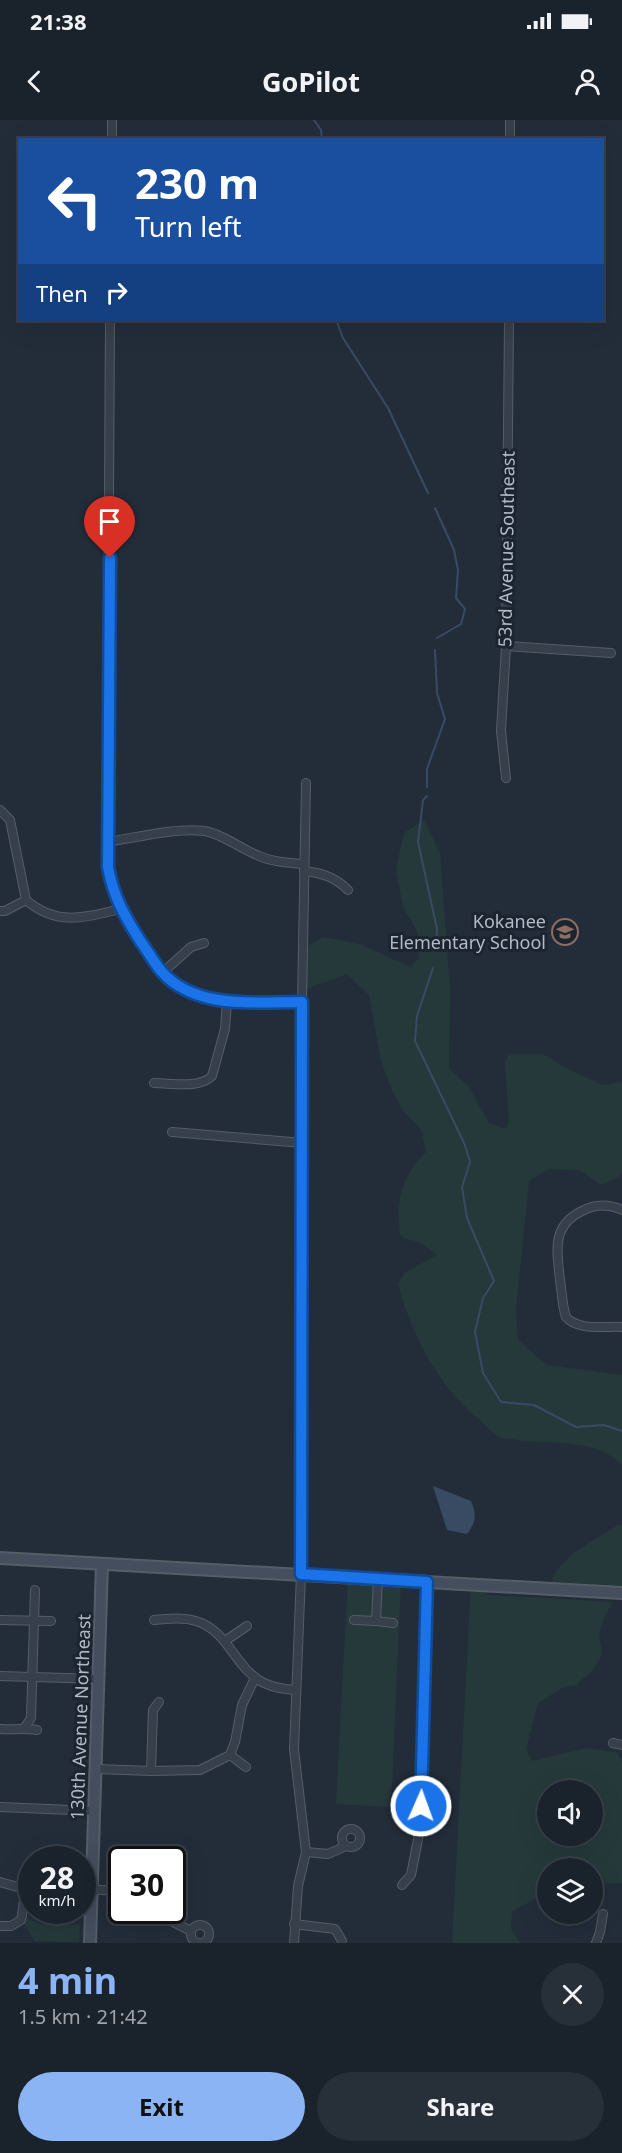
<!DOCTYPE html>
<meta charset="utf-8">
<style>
:root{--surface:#1a222c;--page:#272f38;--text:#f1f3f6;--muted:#9fa4a9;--line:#383f48;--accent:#8ab4f3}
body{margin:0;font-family:"Noto Sans",sans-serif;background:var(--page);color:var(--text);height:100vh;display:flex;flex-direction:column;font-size:22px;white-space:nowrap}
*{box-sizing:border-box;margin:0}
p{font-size:20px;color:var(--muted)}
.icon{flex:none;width:33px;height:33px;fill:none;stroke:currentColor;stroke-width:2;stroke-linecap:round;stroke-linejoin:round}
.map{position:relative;height:1823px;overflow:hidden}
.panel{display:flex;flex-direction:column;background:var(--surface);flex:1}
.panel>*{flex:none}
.hud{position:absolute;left:18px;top:18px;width:586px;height:183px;border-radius:0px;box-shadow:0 6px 24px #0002,0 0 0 2px var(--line);background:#1a4fa0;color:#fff;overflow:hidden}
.tools{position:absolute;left:537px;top:1660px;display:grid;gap:12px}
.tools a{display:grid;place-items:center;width:66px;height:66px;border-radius:50%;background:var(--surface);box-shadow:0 6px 24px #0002,0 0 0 2px var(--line);font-size:30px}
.speed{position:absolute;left:18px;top:1726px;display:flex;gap:12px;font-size:30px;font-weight:700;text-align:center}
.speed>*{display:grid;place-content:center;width:78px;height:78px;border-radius:50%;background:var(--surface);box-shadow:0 6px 24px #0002,0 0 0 2px var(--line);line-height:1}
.speed small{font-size:15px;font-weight:400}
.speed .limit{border:3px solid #111;border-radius:9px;background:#fff;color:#111}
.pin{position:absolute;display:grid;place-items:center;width:51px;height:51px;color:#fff;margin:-62px -26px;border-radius:50% 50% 50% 0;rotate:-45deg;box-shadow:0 0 6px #0007}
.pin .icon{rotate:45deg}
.me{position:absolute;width:66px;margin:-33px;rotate:2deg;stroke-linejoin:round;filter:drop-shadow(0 0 4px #0008)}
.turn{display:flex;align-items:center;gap:21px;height:126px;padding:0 18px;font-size:27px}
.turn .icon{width:78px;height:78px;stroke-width:2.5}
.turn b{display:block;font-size:42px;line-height:51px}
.then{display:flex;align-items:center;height:57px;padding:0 18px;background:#0003;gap:12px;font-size:22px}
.round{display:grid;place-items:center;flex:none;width:63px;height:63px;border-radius:32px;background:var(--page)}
.summary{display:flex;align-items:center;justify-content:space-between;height:102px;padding:0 18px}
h1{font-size:36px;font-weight:700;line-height:45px;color:var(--accent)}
.primary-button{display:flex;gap:12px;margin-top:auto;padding:12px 18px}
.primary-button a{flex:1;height:69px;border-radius:36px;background:var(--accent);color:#111;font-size:24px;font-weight:700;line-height:69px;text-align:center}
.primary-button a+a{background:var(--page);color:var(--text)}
.status{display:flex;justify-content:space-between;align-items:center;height:42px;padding:0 30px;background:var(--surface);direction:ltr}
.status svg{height:16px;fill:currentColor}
header{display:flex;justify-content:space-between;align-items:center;height:78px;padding:0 18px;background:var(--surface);font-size:27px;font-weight:700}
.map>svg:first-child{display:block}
</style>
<div class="status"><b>21:38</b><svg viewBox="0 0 49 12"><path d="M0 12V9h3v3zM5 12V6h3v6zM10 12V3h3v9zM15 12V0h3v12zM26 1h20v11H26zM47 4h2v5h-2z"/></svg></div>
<header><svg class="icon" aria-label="back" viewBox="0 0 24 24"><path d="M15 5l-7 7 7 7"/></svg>GoPilot<svg class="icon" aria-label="person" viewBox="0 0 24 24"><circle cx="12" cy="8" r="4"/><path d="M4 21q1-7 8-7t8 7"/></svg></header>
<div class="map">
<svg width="622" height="1823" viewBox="0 0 622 1823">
<rect width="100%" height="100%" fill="#232d3a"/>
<g fill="#25393b" fill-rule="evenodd">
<path d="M424,700L440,733L450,869L449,948L469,967L489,1003L506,1009L509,1002L505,943L509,934H543L562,946L602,965L622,962V1053L619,1057L601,1065L580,1050L549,1049L529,1061L516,1189L518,1220L547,1245L622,1255V1345C596,1318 552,1324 518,1320C512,1319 505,1319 500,1317C494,1314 487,1307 482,1302C439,1268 412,1216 398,1164L406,1152L437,1135L421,1123L401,1117C394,1086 402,1054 426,1032L421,1009L403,991L391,968L381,941L369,875L347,854L304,870V828L323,817L360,824L410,847L419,838L417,811L403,787L396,750L404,713Z"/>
<path d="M618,1405H622V1466L552,1462C558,1437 597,1419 618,1405Z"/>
<polygon points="348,1457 401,1460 391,1687 336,1684"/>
<path d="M471,1464L489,1475L613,1482L606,1494L599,1513L602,1535L592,1551L576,1565L564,1567L538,1583L526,1629L532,1641L586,1628L618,1633L622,1642V1763H593L592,1749H548L547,1773L512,1791L511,1809L520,1823H452ZM548,1671H592V1716H548Z"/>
<polygon points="28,1798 40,1804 80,1805 79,1822 35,1821 24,1804"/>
</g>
<path fill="#394b63" d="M433,1366L471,1381C477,1395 476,1402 467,1414L447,1410Z"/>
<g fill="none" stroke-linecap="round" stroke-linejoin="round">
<g stroke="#394b63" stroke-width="2">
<polyline points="314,0 321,10 322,20"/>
<polyline points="336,200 343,218 388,288 428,373"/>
<polyline points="435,388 454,430 458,450 456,478 465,489 461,504 437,518"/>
<polyline points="427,667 427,649 445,599 437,573 435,530"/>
<polyline points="427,676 423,680 418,722 437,809 436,825"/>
<polyline points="433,848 417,896 415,921 465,1025 470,1042 462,1067 467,1098 494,1161 483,1178 475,1212 483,1253 501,1282 534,1285 576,1307 604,1305 622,1311"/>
</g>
<defs>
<g id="street">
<polyline points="112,20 112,0"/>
<polyline points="510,20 510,0"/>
<path d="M110,200L107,722C108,763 114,781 137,815C145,827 153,843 163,853C198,889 256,882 302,882"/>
<polyline points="506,526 611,533"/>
<polyline points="506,658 501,611 506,526 509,200"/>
<polyline points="0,690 10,700 26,780"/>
<path d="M107,722C134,718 178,707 204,711C223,714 241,729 259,736C273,742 289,743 304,744"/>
<path d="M304,751C322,753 335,757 348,770"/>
<path d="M26,780C56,806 84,798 120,789"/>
<polyline points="0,791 5,791 26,780"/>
<polyline points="162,853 191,827 204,823"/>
<path d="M154,963C172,963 199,969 212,956L225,909L227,881"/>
<polyline points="172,1012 303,1023"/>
<path d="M622,1090C609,1084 595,1084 582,1091C551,1106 557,1131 560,1160C562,1172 562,1185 566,1197C578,1211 604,1206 622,1207"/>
<polyline points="0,1500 51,1501"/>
<path d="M154,1500C168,1499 182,1497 196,1501C229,1511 235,1549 264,1563C274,1568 285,1569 296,1570"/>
<polyline points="354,1500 376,1501 378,1459"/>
<polyline points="376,1501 393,1503"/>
<polyline points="225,1521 247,1506"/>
<polyline points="0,1556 99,1559"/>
<polyline points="25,1607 31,1598 35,1470"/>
<path d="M0,1609C13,1610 24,1608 37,1610"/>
<polyline points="613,1623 622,1625"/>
<polyline points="230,1635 235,1622 242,1585 255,1558"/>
<polyline points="230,1635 246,1647"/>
<polyline points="96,1649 151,1651 200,1650 230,1635"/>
<polyline points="151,1651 153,1590 159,1582"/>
<polyline points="0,1687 95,1691"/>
<circle cx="351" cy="1718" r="9"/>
<polyline points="306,1732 328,1734 346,1726"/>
<polyline points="0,1762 32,1771"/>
<polyline points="402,1765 411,1755 420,1709 427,1462"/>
<polyline points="82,1769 122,1771"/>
<polyline points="170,1791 173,1802 191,1811"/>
<polyline points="294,1804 335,1809 342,1821"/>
<circle cx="200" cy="1814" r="9"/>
<path d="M0,1806H11L21,1800C24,1789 21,1780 30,1771"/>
<polyline points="294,1823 298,1766 306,1732 294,1629 301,1454 302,882 306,663"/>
<polyline points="596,1823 600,1812 603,1794"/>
</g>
<g id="secondary">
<polyline points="0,1438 622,1473"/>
<polyline points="90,1823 102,1444"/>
</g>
</defs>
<use href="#street" stroke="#555d68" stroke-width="10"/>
<use href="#secondary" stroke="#555d68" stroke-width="14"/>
<use href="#street" stroke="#373f4a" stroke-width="8"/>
<use href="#secondary" stroke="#454e5d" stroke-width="10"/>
</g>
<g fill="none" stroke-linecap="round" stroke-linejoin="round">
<defs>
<path id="route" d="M110,438L108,747C113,776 125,797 141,822C148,831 154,843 162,852C196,890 257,882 302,882L301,1454L427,1462L421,1686"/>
</defs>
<use href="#route" stroke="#114b97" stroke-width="15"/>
<use href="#route" stroke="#1a73e8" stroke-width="10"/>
</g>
<defs>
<symbol id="school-ring" viewBox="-11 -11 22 22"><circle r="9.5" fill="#1c242f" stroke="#8d6e63" stroke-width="1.5"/><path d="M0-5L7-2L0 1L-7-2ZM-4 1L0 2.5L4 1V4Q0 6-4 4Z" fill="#8d6e63"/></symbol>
</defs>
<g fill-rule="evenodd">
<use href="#school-ring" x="550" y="797" width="30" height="30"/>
</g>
<g text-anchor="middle" stroke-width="6" stroke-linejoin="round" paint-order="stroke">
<g font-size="18" fill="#b2bac6" stroke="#1c242f">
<text transform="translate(507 429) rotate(-89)" y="6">53rd Avenue Southeast</text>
<text transform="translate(81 1597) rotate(-88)" y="6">130th Avenue Northeast</text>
</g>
<g font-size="18" fill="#b2bac6" stroke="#1c242f" text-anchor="end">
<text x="546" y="808">Kokanee<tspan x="546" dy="21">Elementary School</tspan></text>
</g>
</g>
</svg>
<div class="tools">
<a><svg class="icon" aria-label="sound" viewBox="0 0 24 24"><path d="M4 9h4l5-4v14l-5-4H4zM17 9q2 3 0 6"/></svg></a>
<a><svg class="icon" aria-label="layers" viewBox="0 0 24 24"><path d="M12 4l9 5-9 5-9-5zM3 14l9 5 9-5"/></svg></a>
</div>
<div class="speed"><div>28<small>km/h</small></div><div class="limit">30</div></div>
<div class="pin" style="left:110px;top:438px;background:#d93025"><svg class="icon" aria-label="arrive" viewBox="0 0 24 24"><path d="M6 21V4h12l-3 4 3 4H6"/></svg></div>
<svg class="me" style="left:421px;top:1686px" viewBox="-20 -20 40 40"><circle r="17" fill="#1a73e8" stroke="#fff" stroke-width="3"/><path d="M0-11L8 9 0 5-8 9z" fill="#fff"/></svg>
<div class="hud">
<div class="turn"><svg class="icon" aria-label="left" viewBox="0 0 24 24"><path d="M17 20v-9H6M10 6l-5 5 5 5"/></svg><div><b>230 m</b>Turn left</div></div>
<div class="then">Then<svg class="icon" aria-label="right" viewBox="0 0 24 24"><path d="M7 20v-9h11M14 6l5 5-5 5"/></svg></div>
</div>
</div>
<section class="panel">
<div class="summary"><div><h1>4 min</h1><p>1.5 km · 21:42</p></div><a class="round"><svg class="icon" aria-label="close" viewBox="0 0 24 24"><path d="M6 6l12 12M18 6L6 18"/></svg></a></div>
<div class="primary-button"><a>Exit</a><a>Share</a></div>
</section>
